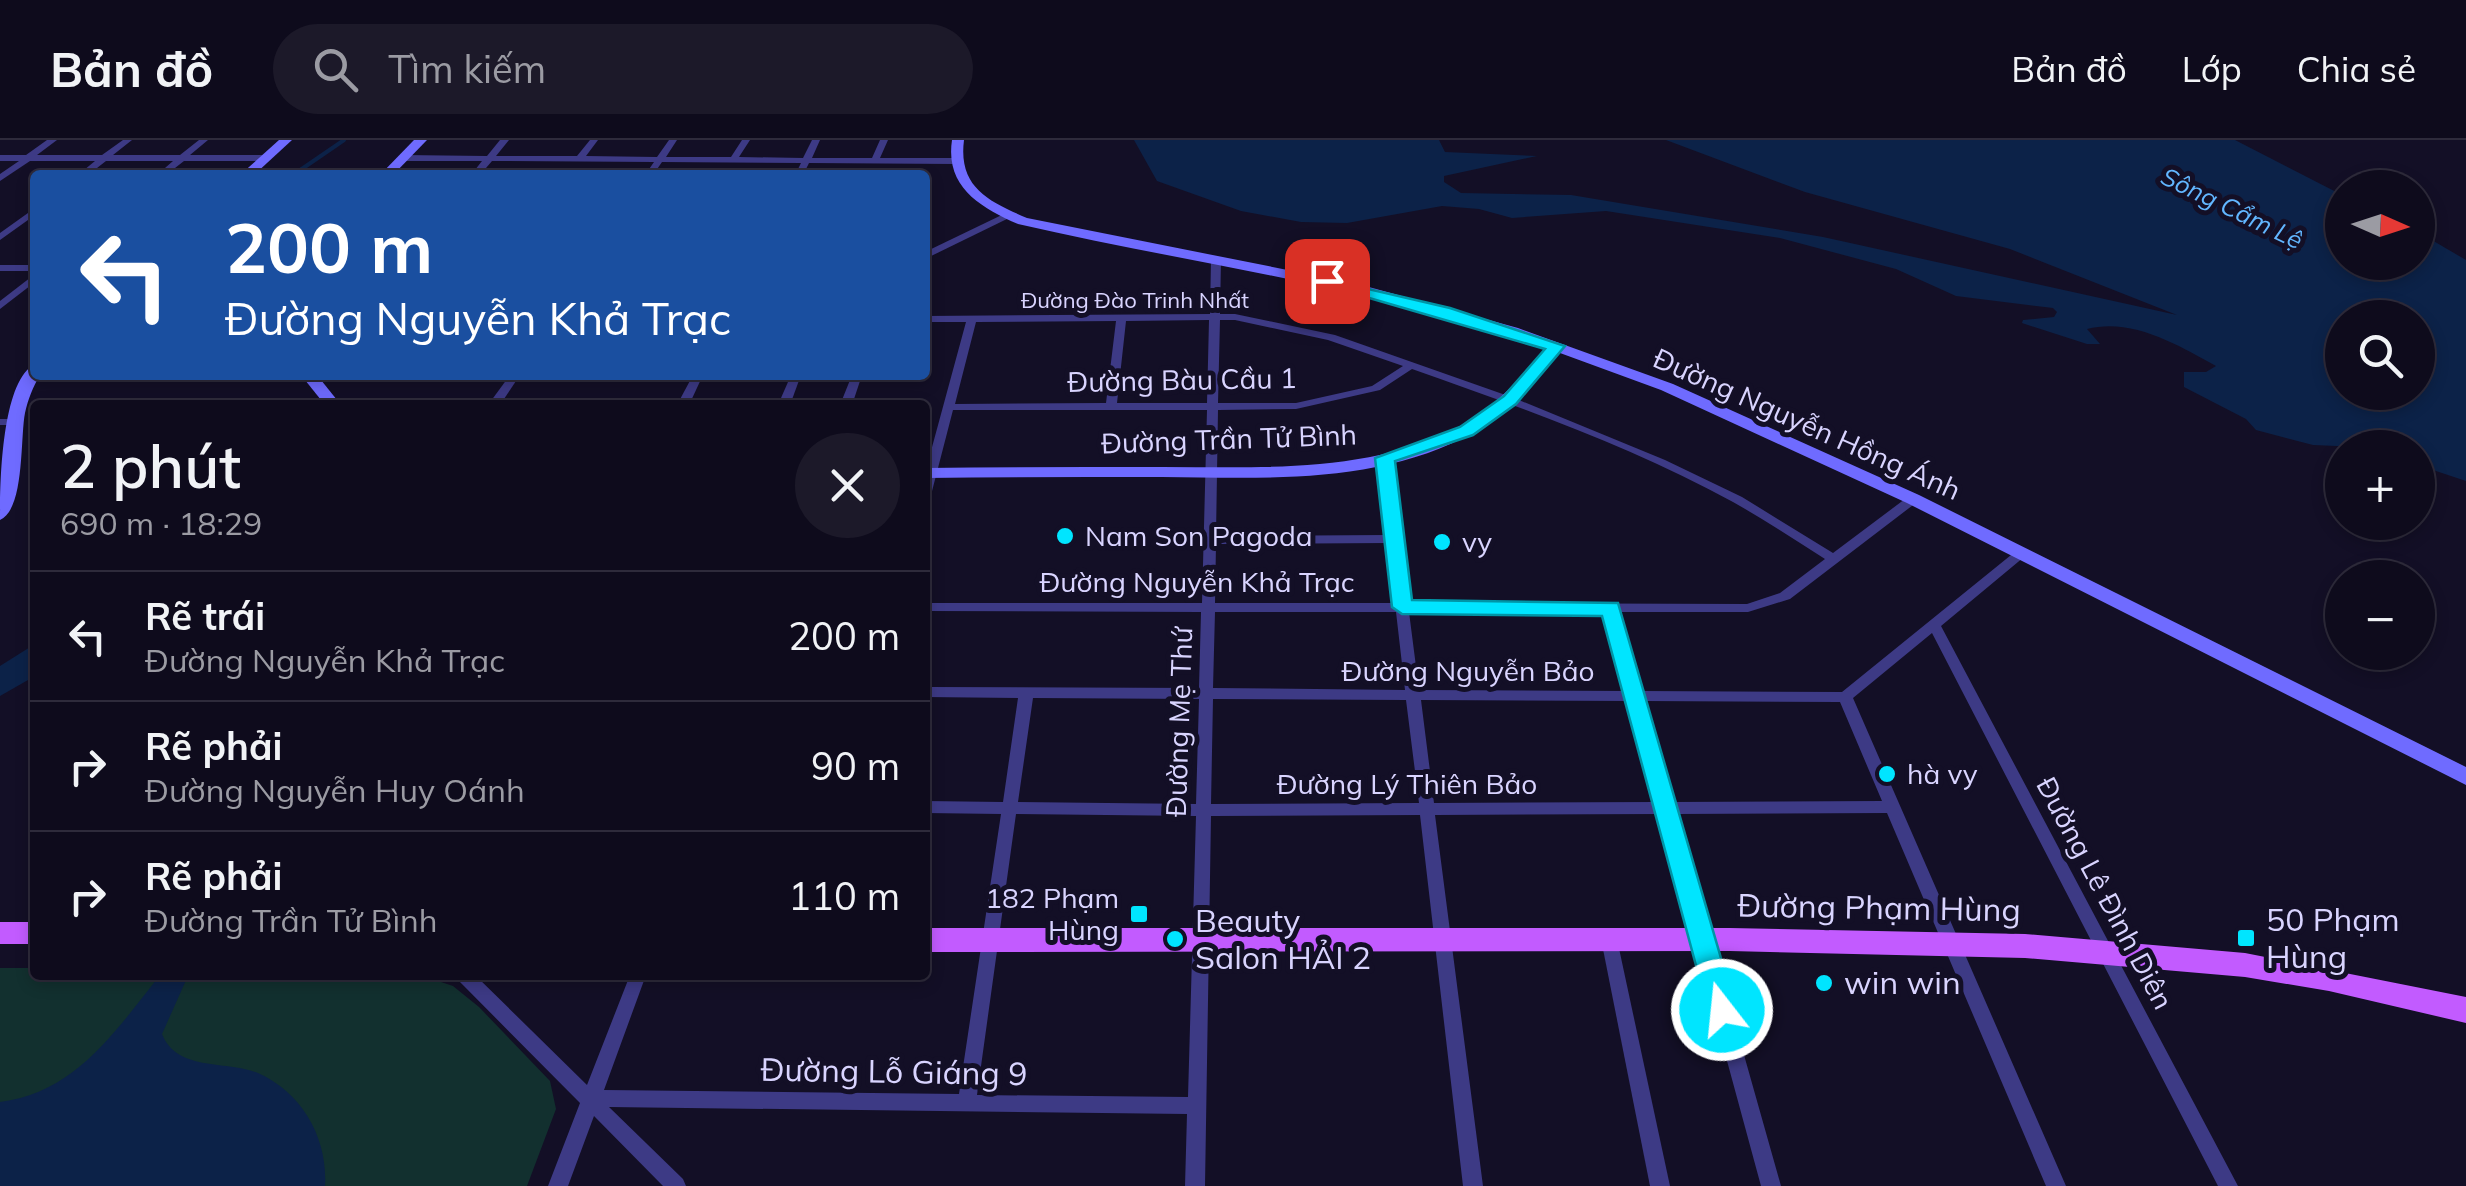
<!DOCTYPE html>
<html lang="vi">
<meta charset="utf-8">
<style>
:root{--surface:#0e0b1c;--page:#1c1929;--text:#f1f3f6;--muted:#9b9ba3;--line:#2e2b3b}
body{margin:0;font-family:Mulish,sans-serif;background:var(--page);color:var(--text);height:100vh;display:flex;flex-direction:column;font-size:38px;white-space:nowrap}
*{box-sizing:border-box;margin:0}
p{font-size:32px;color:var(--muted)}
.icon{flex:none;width:55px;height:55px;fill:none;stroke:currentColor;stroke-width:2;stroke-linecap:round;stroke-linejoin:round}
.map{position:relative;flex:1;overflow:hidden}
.side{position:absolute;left:30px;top:260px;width:900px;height:580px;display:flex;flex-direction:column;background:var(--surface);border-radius:10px;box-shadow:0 5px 15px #0003,0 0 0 2px var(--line)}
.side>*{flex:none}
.hud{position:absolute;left:30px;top:30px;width:900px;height:210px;border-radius:10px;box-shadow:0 5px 15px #0003,0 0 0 2px var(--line);background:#1a4fa0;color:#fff;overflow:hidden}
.needle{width:65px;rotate:93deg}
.fabs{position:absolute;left:2325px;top:30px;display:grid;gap:20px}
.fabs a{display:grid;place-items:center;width:110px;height:110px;border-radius:50%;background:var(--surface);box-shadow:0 5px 15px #0003,0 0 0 2px var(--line);font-size:50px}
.pin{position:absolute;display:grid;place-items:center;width:85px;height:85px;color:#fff;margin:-42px;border-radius:20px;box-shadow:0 5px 15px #0006}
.me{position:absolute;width:110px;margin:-55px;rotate:344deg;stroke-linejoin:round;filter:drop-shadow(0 0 8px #0008)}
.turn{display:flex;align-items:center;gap:35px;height:210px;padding:0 30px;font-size:45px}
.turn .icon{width:130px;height:130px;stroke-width:2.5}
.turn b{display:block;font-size:70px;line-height:85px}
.round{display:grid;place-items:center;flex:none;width:105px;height:105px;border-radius:52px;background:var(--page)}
.head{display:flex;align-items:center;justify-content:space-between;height:170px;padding:0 30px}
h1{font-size:60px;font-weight:600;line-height:75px}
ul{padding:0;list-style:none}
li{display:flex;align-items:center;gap:30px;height:130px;padding:0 30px;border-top:2px solid var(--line)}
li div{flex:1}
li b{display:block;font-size:38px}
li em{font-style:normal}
header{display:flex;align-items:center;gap:60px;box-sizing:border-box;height:140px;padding:0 50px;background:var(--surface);border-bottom:2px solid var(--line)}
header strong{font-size:48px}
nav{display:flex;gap:55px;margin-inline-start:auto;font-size:35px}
.search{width:700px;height:90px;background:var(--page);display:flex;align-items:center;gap:25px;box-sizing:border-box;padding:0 35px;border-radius:55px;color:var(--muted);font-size:38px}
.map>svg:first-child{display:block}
</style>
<header>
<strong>Bản đồ</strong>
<div class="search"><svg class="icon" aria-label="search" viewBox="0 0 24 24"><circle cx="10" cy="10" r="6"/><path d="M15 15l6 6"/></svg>Tìm kiếm</div>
<nav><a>Bản đồ</a><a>Lớp</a><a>Chia sẻ</a></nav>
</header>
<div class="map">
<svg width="2466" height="1046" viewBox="0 0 2466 1046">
<rect width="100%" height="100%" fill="#130f26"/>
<polygon fill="#12302f" points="0,828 35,828 35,835 420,835 453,846 479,867 550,941 556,969 527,1046 0,1046"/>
<g fill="#0c2248" fill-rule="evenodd">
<path d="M1134,0H1439L1445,12L1537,16L1444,36V42L1461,53L1571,55L1823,97L2177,175L2010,109L1805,52L1666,0H2235L2342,55V122H2418V92L2466,120V341L2418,325V308L2382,307L2361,301L2360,307L2313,305L2256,290L2246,279L2184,247V232H2206L2216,226C2180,206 2132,177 2087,189L2100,204H2087L2022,183L2023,180L2054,177L2057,172L2053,168L1956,156L1896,129L1780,98L1606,71L1512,78L1479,69L1442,66L1347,83L1301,82L1241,71L1157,41ZM2342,178H2418V252H2342Z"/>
<polygon points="35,504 35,536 0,556 0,526"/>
<path d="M166,835L187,838L162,894C177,932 226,920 258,933C303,953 328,999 325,1046H0V962C74,953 114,893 157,839Z"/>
</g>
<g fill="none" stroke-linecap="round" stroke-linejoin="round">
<polyline stroke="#0c2248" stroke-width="4" points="293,35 344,0"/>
<g fill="#3d3a85" fill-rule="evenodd">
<polygon points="47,0 57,0 37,15 102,15 123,0 132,0 113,15 180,15 199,0 208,0 190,15 265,15 269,18 265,21 184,21 166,35 157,35 173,21 106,21 88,35 78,35 95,21 30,21 0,41 0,34 19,21 0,21 0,15 26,15"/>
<polygon points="500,0 509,0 496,16 577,16 590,0 598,0 586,16 657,17 669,0 677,0 666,17 731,17 742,0 750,0 739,17 803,18 812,0 820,0 812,18 872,18 880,0 888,0 880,18 955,18 959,21 955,24 809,23 803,35 795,35 801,23 662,22 653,35 645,35 654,22 492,21 480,35 471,35 482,21 403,21 399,18 403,15 487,16"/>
<polygon points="35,68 35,75 0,100 0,93"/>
<polygon points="1008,72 1013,75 1011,77 925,119 925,112"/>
<path d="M1216,116L1221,119L1220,174H1235L1335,195L1514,258L1665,320L1742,357L1833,413L1909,356H1917L1919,359L1917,362L1790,459L1748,472H1619L1641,551L1842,552L2016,411H2024L2026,414L2024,417L1941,486L2238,1046H2218L1932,493L1853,558L2066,1046H2046L1887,673L1676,674L1781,1046H1761L1660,674L1435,675L1483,1046H1463L1420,675L1211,676L1205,1046H1185L1187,974L609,967L683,1039L686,1046H663L594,976L568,1046H548L580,963L458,840L456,835H475L587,945L630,835H646L604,950L959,954L1001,674L925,673V661L1003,662L1018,558L925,557V547L1199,548L1201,472L925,471V463H1202L1207,270H953L931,355L925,359V333L966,182H925V176L1210,174L1211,119ZM1209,180L1207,263H1117L1126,181ZM1220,180H1235L1328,200L1403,226L1372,246L1296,263H1218ZM1116,181L1106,263L955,264L976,182ZM1412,229C1520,267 1632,307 1733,362C1765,380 1795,400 1825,419L1780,453L1747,464L1408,463L1390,318L1384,314L1378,318L1387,395L1216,396L1218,270L1296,269L1380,250ZM1388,403L1395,463H1215L1216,404ZM1215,472H1396L1405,550L1213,548ZM1409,472H1606L1627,551L1419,550ZM1033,558L1199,559L1196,664L1018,662ZM1213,559L1406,560L1419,663L1211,664ZM1421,560L1630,561L1657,662L1434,663ZM1644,561L1840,562L1882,661L1672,662ZM1016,674L1196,676L1188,957L977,955Z"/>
<rect x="0" y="125" width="35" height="6"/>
<polygon points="35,134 35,142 0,169 0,161"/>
<polygon points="510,235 520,235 500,265 488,265"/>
<polygon points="693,235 703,235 689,265 677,265"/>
<polygon points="791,235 801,235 790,265 778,265"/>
<polygon points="852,235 862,235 852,265 840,265"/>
<polygon points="0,279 10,279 16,282 10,285 0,285"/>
<polygon points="1609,792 1615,794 1617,799 1670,1046 1650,1046 1601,799 1603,794"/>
</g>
<g fill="#6f6bff" fill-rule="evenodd">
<polygon points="279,0 292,0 254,35 240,35"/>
<polygon points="414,0 427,0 393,35 380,35"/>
<path d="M952,0H964C958,47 988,61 1027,78L1358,144L1518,188L1673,244L1919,355L2466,627V645L1907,363L1661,250L1560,213C1534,241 1510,272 1476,291C1381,345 1267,338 1162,337C1083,337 1004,337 925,338V328C1004,327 1083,327 1162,327C1263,327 1371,334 1462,285C1496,267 1521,237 1547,209C1376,146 1195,125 1018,84C980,67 945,47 952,0Z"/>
<path d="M35,224V235H40C33,247 28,259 25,273C20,298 25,369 0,380C0,345 1,241 35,224Z"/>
<polygon points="301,235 317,235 341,265 325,265"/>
</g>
<g fill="#c25bff" fill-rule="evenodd">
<rect x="0" y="782" width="35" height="22"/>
<polygon points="925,788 1730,788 2025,794 2245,813 2466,857 2466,883 2329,851 2245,837 2025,818 1730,811 925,812"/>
</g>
</g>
<polygon fill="#00e5ff" stroke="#0095a6" stroke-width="2.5" points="1321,138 1450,168 1565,206 1516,264 1473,295 1395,321 1412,460 1618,463 1736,870 1732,879 1722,882 1712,879 1708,870 1602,476 1402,474 1392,467 1375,318 1460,287 1504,256 1545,209 1321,144"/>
<g fill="#00e5ff" stroke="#130f26" stroke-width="4">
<circle cx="1065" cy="396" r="10"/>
<circle cx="1442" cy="402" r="10"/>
<circle cx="1887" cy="634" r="10"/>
<rect x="1129" y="764" width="20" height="20" rx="5"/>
<rect x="2236" y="788" width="20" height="20" rx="5"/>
<circle cx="1175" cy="799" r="10"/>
<circle cx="1824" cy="843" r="10"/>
</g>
<g text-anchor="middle" stroke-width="10" stroke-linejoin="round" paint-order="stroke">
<g font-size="22" fill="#d9d4ff" stroke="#130f26">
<text x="1135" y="168">Đường Đào Trinh Nhất</text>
</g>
<g font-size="25" font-style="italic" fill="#62b6ff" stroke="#130f26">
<text transform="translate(2232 68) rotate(26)" y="9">Sông Cẩm Lệ</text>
</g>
<g font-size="28" fill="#d9d4ff" stroke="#130f26">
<text transform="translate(1182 240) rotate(-1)" y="10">Đường Bàu Cầu 1</text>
<text transform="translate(1807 284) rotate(24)" y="10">Đường Nguyễn Hồng Ánh</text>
<text transform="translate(1229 299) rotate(-2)" y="10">Đường Trần Tử Bình</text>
<text x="1197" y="452">Đường Nguyễn Khả Trạc</text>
<text x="1468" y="541">Đường Nguyễn Bảo</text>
<text transform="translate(1179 582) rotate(-88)" y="10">Đường Mẹ Thứ</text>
<text x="1407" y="654">Đường Lý Thiên Bảo</text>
<text transform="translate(2105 753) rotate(62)" y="10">Đường Lê Đình Diên</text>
</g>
<g font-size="28" fill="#d9d4ff" stroke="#130f26" text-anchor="start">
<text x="1085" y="406">Nam Son Pagoda</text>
<text x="1462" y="412">vy</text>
<text x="1907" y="644">hà vy</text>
<text x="1119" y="768" text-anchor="end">182 Phạm<tspan x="1119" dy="32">Hùng</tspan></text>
</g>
<g font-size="32" fill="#d9d4ff" stroke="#130f26">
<text transform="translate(1879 768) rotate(1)" y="11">Đường Phạm Hùng</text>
<text transform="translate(894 932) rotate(1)" y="11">Đường Lỗ Giáng 9</text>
</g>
<g font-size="32" fill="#d9d4ff" stroke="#130f26" text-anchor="start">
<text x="2266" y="791">50 Phạm<tspan x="2266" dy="37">Hùng</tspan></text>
<text x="1195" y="792">Beauty<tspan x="1195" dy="37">Salon HẢI 2</tspan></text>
<text x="1844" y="854">win win</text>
</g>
</g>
</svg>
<div class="fabs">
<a><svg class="needle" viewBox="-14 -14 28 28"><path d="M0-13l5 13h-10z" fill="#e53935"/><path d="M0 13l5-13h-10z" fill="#9b9ba3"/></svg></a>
<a><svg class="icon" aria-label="search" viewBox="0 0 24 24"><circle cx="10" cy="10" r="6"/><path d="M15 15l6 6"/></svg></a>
<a>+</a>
<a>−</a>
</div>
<div class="pin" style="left:1327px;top:141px;background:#d93025"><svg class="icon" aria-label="arrive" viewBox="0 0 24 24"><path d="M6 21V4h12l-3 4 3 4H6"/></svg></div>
<svg class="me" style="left:1722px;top:870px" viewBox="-20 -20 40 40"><circle r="17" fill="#00e5ff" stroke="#fff" stroke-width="3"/><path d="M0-11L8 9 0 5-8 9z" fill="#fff"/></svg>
<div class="hud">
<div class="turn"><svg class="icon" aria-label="left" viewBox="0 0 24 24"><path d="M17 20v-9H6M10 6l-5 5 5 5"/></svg><div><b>200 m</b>Đường Nguyễn Khả Trạc</div></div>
</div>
<section class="side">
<div class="head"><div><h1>2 phút</h1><p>690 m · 18:29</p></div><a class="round"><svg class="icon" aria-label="close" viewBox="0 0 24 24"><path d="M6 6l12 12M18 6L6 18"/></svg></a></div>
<ul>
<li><svg class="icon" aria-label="left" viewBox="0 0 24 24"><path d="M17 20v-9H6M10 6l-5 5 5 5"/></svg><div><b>Rẽ trái</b><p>Đường Nguyễn Khả Trạc</p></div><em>200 m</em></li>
<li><svg class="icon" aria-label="right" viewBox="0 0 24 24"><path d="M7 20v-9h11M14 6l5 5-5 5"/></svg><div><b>Rẽ phải</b><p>Đường Nguyễn Huy Oánh</p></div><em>90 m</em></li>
<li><svg class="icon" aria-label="right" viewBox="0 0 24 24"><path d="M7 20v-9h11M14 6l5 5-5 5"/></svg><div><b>Rẽ phải</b><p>Đường Trần Tử Bình</p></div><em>110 m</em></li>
</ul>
</section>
</div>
